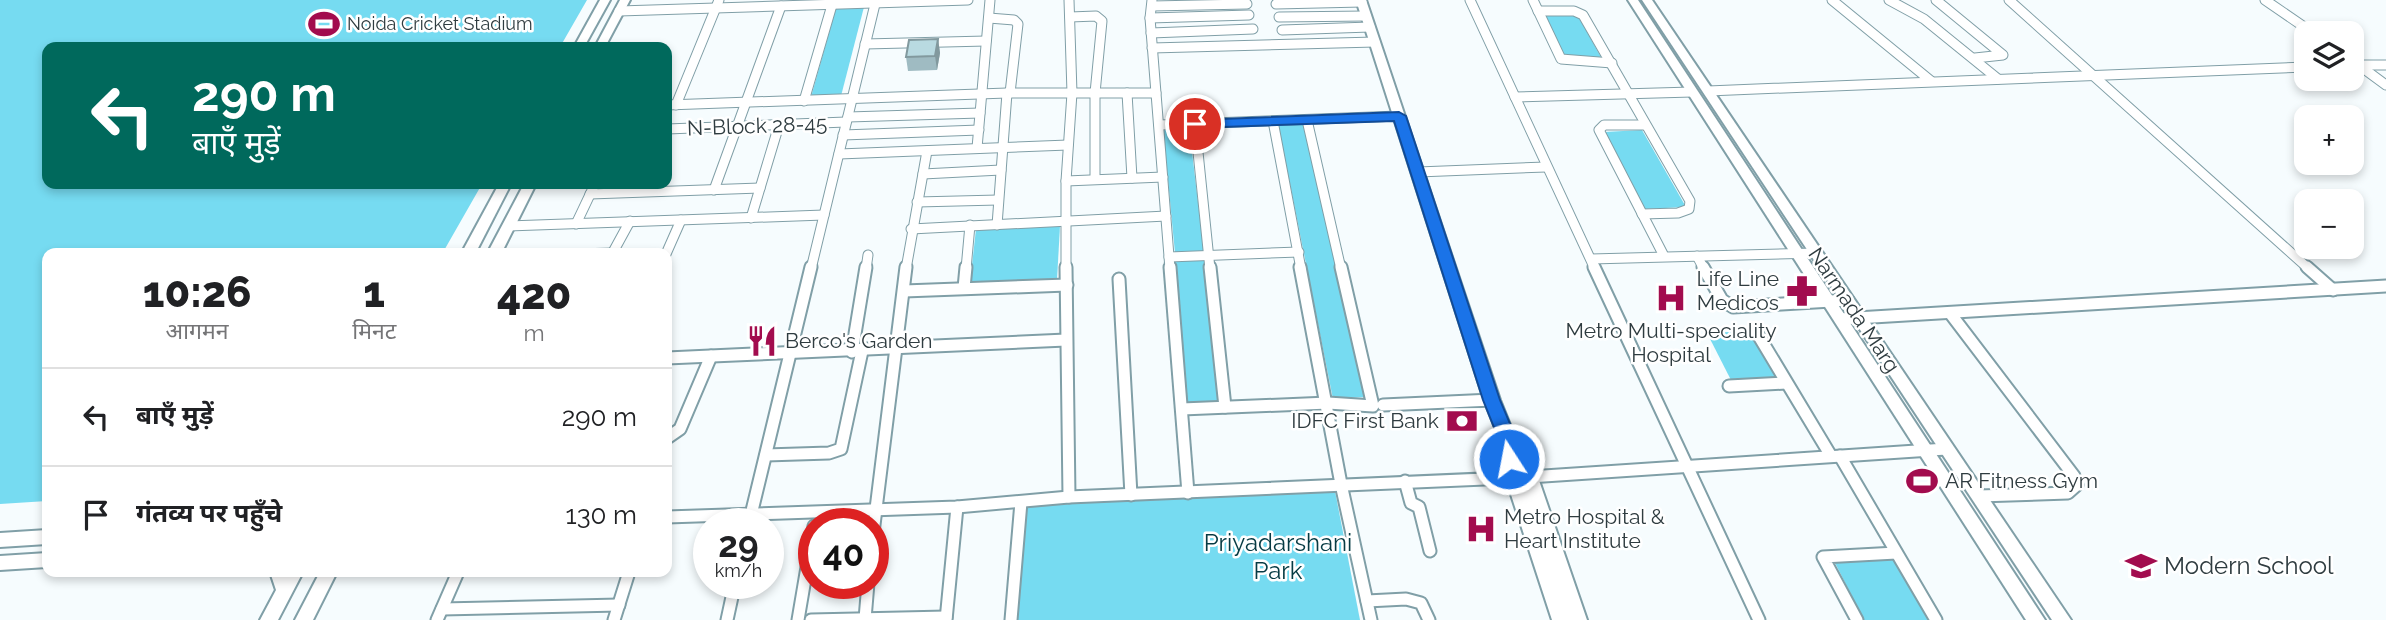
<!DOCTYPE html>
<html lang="hi">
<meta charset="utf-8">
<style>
:root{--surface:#fff;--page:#f2f2f2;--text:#202124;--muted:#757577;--line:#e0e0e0}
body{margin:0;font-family:Raleway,"Noto Sans Devanagari",sans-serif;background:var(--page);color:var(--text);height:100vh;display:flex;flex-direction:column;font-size:26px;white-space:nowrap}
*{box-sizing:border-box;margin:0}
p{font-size:23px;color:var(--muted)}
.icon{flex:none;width:38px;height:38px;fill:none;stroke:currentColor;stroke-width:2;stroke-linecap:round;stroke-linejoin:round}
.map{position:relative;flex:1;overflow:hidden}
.drawer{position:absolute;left:42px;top:248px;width:630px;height:329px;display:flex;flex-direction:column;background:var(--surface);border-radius:14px;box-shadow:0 4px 10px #0003}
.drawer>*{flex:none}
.top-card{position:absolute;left:42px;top:42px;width:630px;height:147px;border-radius:14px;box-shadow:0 4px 10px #0003;background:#00695c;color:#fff;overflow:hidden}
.fabs{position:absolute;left:2294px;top:21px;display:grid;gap:14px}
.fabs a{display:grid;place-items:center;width:70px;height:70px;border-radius:14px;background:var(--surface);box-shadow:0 4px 10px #0003;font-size:35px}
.speed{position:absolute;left:693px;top:508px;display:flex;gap:14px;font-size:35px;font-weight:700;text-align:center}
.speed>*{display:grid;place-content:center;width:91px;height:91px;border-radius:50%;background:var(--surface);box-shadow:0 4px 10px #0003;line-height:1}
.speed small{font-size:18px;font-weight:400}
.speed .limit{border:10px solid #d22;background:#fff;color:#111}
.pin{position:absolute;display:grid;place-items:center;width:60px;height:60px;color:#fff;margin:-30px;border:4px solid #fff;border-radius:50%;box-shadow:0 2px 7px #0007}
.me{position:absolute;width:77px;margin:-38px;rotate:349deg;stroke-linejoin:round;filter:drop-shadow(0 0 5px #0008)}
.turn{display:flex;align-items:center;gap:24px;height:147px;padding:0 35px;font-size:32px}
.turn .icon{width:91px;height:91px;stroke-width:2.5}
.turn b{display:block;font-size:49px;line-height:60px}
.eta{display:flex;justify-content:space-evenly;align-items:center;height:119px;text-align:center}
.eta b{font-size:42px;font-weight:800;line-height:49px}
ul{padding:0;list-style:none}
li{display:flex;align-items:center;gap:21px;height:98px;padding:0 35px;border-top:2px solid var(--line)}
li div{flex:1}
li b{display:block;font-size:26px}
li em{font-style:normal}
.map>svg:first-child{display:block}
</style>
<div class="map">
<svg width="2386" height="620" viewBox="0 0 2386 620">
<rect width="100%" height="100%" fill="#f6fcfe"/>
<g fill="#76dbf1">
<polygon points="0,0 587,0 560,47 47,47 47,184 400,184 399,187 482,184 442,254 47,254 47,501 0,504"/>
<polygon points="864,7 841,96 811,97 836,8"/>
<polygon points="1576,12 1602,59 1567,60 1543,13"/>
<polygon points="1304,123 1366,397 1333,399 1278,124"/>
<polygon points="1189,127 1204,252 1175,253 1163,128"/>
<polygon points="1642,130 1686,207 1645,209 1604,132"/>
<polygon points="1060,226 1057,280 970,283 976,229"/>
<polygon points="1205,260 1220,404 1186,406 1175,261"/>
<polygon points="1752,331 1780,382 1733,384 1707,333"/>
<polygon points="1335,491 1360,620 1014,620 1027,505"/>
<polygon points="1894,558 1928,620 1864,620 1834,561"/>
</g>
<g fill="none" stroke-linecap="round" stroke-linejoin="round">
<defs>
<g id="minor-far1">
<polyline points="1152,0 1150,18 1170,269"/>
<polyline points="1470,0 1595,269"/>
<polyline points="1533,0 1561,59 1612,63"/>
<polyline points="1832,0 1931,81"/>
<polyline points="1889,0 1924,19 1998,79"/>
<polyline points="1936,0 2003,55 1975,58"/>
<polyline points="2009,0 2309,269"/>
<polyline points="2265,0 2313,33"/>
<polyline points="1276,4 1362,2"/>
<polyline points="1152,6 1247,4"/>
<polyline points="619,11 968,0"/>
<polyline points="1538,11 1574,11 1583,15 1690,201 1689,209 1678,213 1642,214"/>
<polyline points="1070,17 1096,16 1102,21 1095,93 1095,179"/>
<polyline points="1279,17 1366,16"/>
<polyline points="989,18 1014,20 1018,24 1010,93"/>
<polyline points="1150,18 1249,15"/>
<polyline points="1282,30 1370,27"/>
<polyline points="1151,33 1253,29"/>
<polyline points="865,44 986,41"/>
<polyline points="1152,48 1375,42"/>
<polyline points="2352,60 2386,85"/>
<polyline points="2357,65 2386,65"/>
<polyline points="1708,91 2306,67"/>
<polyline points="1127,93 1132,178"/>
<polyline points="1515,97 1692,92"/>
<polyline points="804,101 832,5"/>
<polyline points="667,105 1007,93 1156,93"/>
<polyline points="676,105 719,0"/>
<polyline points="848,117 980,113"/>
<polyline points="1307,120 1341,269"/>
<polyline points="1273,121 1301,269"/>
<polyline points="1195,123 1210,269"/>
<polyline points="1159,125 1399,116"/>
<polyline points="1645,125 1604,125 1599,130 1664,256"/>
<polyline points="667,129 846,122"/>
<polyline points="843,135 979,130"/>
<polyline points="977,148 990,0"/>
<polyline points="839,154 1068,145"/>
<polyline points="1418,172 1546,167"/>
<polyline points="923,174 1001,170"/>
<polyline points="1066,181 1163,177"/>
<polyline points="714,190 781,6"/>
<polyline points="590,194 760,188"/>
<polyline points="917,202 998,200"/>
<polyline points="751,218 779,125"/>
<polyline points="576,224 595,184"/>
<polyline points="997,225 1007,93"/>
<polyline points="508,226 824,215"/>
<polyline points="911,229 1166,216"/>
<polyline points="577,254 613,253"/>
<polyline points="612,254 630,221"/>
<polyline points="666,254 681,220"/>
<polyline points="1697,256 1704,269"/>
<polyline points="1169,257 1299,252"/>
<polyline points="1591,259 1816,253"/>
<polyline points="811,269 876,0"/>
<polyline points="866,269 868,255"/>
<polyline points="906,269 927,151"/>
<polyline points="966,269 970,225"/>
<polyline points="1066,269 1066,181 1072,93 1069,0"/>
</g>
<g id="minor">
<polyline points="1066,267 1069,497"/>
<polyline points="1170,267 1188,493"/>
<polyline points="1210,267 1225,407"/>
<polyline points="1300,267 1341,484 1371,620"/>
<polyline points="1594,267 1759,620"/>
<polyline points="1703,267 1722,300 1733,307 1848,300"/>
<polyline points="2307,267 2333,290"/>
<polyline points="1119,279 1131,495"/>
<polyline points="964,288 966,267"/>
<polyline points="904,291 1067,285"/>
<polyline points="1950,313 2074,476 2077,485 2068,493 1979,496"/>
<polyline points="1840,319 2386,286"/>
<polyline points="1757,333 1831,456"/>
<polyline points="852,352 866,267"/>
<polyline points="667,358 1066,340"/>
<polyline points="1729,386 1786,383"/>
<polyline points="1383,405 1492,400"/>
<polyline points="1182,409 1328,403 1373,406 1341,267"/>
<polyline points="667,438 680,429 711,356"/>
<polyline points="766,455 829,453 841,449 862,351"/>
<polyline points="1840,456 1936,620"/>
<polyline points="1405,481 1411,503 1419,507 1430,551"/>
<polyline points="667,517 957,507 1069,497 1529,477 1946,449"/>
<polyline points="749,523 811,267"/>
<polyline points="873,533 906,267"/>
<polyline points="1367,601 1406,599 1421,603 1429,620"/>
<polyline points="442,609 619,605"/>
<polyline points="865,619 868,583"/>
<polyline points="437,620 458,572"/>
<polyline points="614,620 629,572"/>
<polyline points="727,620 735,583"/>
<polyline points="798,620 814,526"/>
<polyline points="811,620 946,617"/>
<polyline points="946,620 957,507"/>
<polyline points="1011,620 1021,502"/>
<polyline points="1857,620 1823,557 1896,553"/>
</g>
<g id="tertiary">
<polygon points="600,0 610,0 584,47 574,47"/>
<polygon points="620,0 630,0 605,47 595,47"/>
<polygon points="1356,0 1366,0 1500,400 1517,442 1533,463 1587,620 1552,620 1501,464 1502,445 1484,400"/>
<polygon points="1628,0 1638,0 2045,620 2026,620"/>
<polygon points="1642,0 1652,0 2071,620 2052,620"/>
<polygon points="499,184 511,184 475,254 461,254"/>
<polygon points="524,184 536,184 501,254 487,254"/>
<polygon points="47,530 47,544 0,547 0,533"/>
<polygon points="47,553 47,567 0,570 0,556"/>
<polygon points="270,572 303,572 278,620 260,620 276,590"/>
<polygon points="320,572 337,572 313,620 295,620"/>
</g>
</defs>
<use href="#minor-far1" stroke="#809fa7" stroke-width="11"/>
<use href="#minor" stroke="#809fa7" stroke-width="15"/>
<use href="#tertiary" stroke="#809fa7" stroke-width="4"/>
<use href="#minor-far1" stroke="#fff" stroke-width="9"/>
<use href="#minor" stroke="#fff" stroke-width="11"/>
<use href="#tertiary" fill="#fff" fill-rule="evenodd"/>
</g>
<polygon fill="#9fbbc2" points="938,39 940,53 937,70 908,71 906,57"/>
<polygon fill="#82999e" points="938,39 940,53 937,70 935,56"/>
<polygon fill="#b9dae1" stroke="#82999e" stroke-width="2" points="938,39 935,56 906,57 909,40"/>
<polygon fill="#1a73e8" stroke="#114b97" stroke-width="2" points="1399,112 1406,116 1500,400 1519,445 1515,464 1509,466 1500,459 1501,445 1483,400 1394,121 1195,128 1188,124 1195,120"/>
<defs>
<symbol id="stadium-bare" viewBox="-9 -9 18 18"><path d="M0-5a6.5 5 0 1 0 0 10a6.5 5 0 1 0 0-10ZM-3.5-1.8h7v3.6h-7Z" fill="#a20c4e" stroke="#fff" stroke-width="2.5" paint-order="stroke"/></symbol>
<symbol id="pharmacy-bare" viewBox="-9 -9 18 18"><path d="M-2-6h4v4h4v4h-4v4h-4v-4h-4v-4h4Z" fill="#a20c4e" stroke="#fff" stroke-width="2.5" paint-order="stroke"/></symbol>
<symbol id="hospital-bare" viewBox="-9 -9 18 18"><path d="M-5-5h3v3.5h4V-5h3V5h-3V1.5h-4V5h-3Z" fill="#a20c4e" stroke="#fff" stroke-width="2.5" paint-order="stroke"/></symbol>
<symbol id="restaurant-bare" viewBox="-9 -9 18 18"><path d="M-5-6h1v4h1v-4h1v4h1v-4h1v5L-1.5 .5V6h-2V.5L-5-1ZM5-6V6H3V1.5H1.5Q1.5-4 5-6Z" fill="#a20c4e" stroke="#fff" stroke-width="2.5" paint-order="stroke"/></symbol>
<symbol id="bank-bare" viewBox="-9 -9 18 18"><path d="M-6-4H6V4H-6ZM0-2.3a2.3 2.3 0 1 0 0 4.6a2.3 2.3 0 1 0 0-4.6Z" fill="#a20c4e" stroke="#fff" stroke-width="2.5" paint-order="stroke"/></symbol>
<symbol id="school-bare" viewBox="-9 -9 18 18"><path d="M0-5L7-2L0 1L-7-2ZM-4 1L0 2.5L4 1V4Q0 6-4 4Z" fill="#a20c4e" stroke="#fff" stroke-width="2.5" paint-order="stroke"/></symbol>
</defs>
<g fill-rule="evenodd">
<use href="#stadium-bare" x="302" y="2" width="44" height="44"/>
<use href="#pharmacy-bare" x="1780" y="269" width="44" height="44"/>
<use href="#hospital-bare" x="1649" y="276" width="44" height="44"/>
<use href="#restaurant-bare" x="740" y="319" width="44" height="44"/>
<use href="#bank-bare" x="1440" y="399" width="44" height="44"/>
<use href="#stadium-bare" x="1900" y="459" width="44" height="44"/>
<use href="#hospital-bare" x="1459" y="507" width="44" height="44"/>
<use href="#school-bare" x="2119" y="544" width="44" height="44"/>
</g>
<g text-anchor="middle" stroke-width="5" stroke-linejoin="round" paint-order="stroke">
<g font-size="18" fill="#2f3c40" stroke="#fff" text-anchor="start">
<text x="347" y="30">Noida Cricket Stadium</text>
</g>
<g font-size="21" fill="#2f3c40" stroke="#fff">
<text transform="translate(757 126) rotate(-2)" y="7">N-Block 28-45</text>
<text transform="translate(1854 310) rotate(56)" y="7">Narmada Marg</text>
</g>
<g font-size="21" fill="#2f3c40" stroke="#fff" text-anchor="start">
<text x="1779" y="286" text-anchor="end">Life Line<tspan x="1779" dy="24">Medicos</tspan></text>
<text x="1671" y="338" text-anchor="middle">Metro Multi-speciality<tspan x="1671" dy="24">Hospital</tspan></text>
<text x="785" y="348">Berco's Garden</text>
<text x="1439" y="428" text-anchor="end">IDFC First Bank</text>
<text x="1945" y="488">AR Fitness Gym</text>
<text x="1504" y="524">Metro Hospital &amp;<tspan x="1504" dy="24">Heart Institute</tspan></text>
</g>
<g font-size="24" fill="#063b44" stroke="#fff">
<text x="1278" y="551">Priyadarshani<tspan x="1278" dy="28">Park</tspan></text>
</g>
<g font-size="24" fill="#2f3c40" stroke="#fff" text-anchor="start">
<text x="2164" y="574">Modern School</text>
</g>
</g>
</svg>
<div class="fabs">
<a><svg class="icon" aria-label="layers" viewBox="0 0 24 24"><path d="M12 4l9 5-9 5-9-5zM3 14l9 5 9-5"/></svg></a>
<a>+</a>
<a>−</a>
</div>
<div class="speed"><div>29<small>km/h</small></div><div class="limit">40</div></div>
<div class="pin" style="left:1195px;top:124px;background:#d93025"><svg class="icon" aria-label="arrive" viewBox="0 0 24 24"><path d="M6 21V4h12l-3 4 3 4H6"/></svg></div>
<svg class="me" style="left:1509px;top:459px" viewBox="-20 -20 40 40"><circle r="17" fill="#1a73e8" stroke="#fff" stroke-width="3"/><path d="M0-11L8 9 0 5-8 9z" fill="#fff"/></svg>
<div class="top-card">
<div class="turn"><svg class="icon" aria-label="left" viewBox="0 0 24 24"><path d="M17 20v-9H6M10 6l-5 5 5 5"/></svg><div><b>290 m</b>बाएँ मुड़ें</div></div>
</div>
<section class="drawer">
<div class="eta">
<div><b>10:26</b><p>आगमन</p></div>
<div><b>1</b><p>मिनट</p></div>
<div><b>420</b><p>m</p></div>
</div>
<ul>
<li><svg class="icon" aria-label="left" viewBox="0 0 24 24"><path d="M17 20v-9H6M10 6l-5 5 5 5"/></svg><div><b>बाएँ मुड़ें</b></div><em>290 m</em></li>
<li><svg class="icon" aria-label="arrive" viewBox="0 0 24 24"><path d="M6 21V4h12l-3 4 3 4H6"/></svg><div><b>गंतव्य पर पहुँचे</b></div><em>130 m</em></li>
</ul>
</section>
</div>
